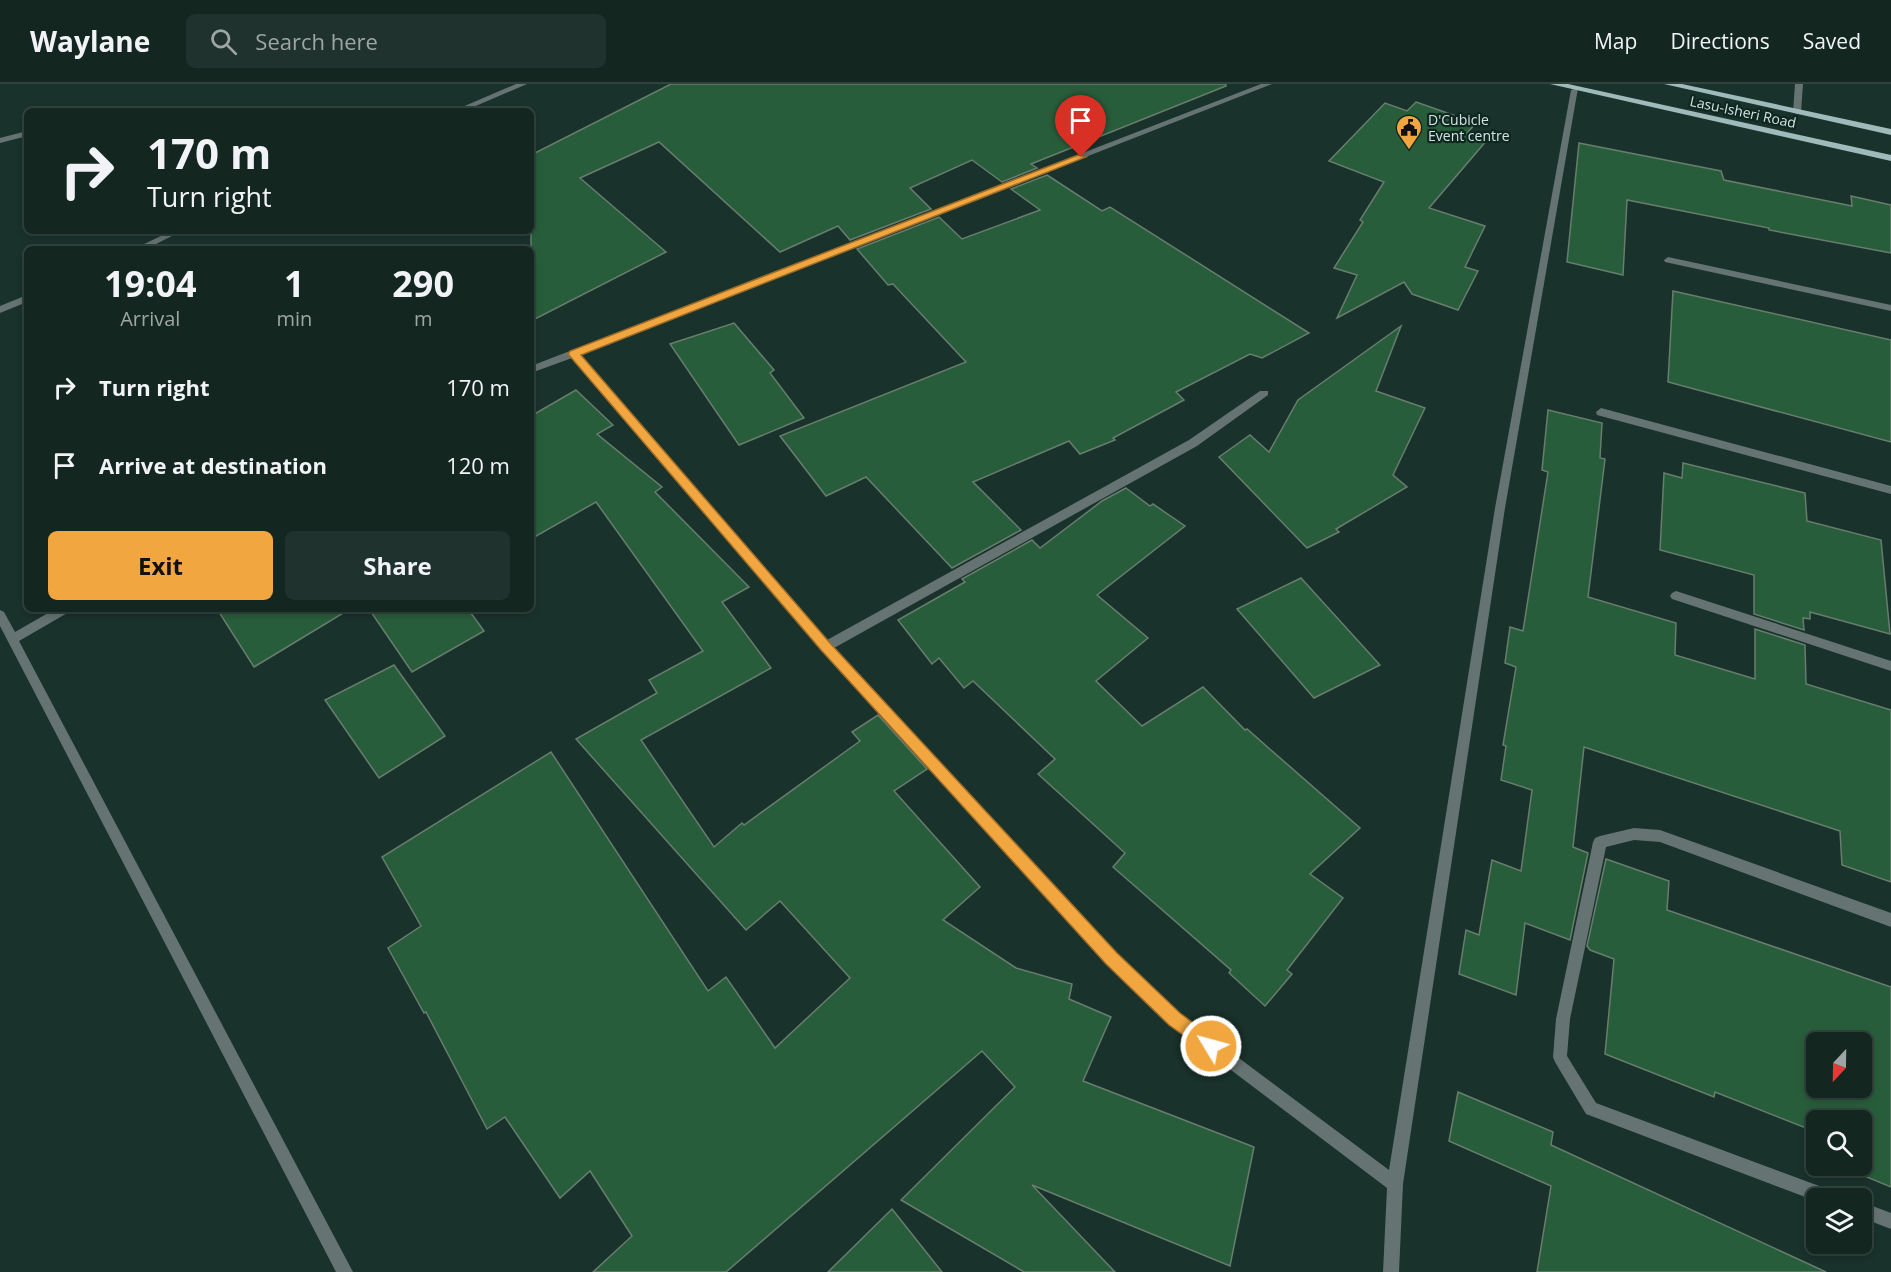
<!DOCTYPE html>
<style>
:root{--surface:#132620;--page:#20322d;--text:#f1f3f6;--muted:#9da5a5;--line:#32433e;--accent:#f1a63f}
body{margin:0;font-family:"Open Sans",sans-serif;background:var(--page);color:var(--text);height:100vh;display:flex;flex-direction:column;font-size:22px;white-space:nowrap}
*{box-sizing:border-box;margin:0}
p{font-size:20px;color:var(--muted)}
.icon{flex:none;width:33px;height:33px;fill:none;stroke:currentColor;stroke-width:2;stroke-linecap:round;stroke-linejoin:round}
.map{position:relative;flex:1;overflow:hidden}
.details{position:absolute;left:24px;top:162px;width:510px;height:366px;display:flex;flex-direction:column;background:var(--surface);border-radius:9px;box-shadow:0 3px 9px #0003,0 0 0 2px var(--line)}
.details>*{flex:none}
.guide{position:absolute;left:24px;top:24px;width:510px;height:126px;border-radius:9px;box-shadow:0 3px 9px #0003,0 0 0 2px var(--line);background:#132620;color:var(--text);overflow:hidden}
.needle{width:39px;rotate:202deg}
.buttons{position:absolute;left:1806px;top:948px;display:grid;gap:12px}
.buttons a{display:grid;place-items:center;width:66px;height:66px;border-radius:9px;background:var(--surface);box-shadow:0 3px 9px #0003,0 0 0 2px var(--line);font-size:30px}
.pin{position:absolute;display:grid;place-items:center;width:51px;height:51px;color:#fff;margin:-62px -26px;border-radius:50% 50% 50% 0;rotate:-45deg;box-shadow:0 0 6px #0007}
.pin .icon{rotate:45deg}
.me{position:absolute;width:66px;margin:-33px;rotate:307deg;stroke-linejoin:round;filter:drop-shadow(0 0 4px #0008)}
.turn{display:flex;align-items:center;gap:21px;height:126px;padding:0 24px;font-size:27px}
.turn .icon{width:78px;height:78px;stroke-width:2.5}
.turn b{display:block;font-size:42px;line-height:51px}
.eta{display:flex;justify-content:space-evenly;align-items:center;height:102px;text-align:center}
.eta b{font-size:36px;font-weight:700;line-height:42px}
.action{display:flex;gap:12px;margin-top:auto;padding:12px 24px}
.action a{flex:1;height:69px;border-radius:9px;background:var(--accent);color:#111;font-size:24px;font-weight:700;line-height:69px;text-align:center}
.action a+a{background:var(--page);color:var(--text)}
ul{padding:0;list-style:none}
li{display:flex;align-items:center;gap:18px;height:78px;padding:0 24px}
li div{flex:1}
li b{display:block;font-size:22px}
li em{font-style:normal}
header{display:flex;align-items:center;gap:36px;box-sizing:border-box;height:84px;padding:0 30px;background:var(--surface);border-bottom:2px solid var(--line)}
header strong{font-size:28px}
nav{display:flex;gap:33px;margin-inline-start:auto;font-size:21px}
.search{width:420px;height:54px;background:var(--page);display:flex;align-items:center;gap:15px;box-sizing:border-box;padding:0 21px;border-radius:9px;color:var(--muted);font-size:22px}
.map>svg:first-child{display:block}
</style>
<header>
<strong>Waylane</strong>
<div class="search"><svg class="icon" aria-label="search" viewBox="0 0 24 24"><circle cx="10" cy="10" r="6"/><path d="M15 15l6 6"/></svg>Search here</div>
<nav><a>Map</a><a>Directions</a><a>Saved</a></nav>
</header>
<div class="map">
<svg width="1891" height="1188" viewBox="0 0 1891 1188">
<rect width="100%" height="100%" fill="#19322b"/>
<g fill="#285d3b" stroke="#687d6e" stroke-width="1.5" fill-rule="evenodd">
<polygon points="671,0 1226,0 1226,2 1031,80 1037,84 1002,98 972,76 910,104 931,125 850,156 838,142 780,168 659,58 580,94 666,168 531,237 531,71"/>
<polygon points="1416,18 1476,39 1467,49 1487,56 1429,124 1485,142 1465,183 1478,187 1458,226 1412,210 1404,198 1337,234 1357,191 1334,184 1363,138 1360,136 1384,98 1329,77 1385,19 1407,27"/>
<polygon points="1579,59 1721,87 1724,96 1852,122 1851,112 1891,121 1891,169 1769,146 1769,144 1627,116 1623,191 1567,178"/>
<polygon points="1047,91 1102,127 1110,123 1309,249 1262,274 1250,270 1176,308 1184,316 1113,354 1115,356 1080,370 1069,357 973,398 1021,446 952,484 866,393 826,412 780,352 966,278 893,200 888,201 857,165 939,133 962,155 1040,126 1011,105"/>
<polygon points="1673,207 1891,256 1891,358 1668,298"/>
<polygon points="734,239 774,286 770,289 804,334 739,361 670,260"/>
<polygon points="1401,242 1376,307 1425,324 1393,391 1407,403 1336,445 1339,448 1307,464 1219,373 1250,351 1269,368 1298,316"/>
<polygon points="576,306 613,341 597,350 662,403 655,408 749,503 722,518 771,584 641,656 714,763 742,739 744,741 860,657 852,648 878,631 927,685 894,707 980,803 943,836 1016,884 1072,900 1069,915 1111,933 1083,997 1254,1063 1230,1182 1032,1101 1115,1188 1024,1188 901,1116 1015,1003 982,967 726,1188 593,1188 632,1152 590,1087 560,1114 505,1033 487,1045 426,928 424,929 388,864 421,842 382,773 551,668 708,907 726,893 775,964 850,894 780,817 746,846 576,655 657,609 649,596 703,567 596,418 531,455 531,332"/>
<polygon points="1548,326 1602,339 1600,374 1605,375 1588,513 1676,539 1675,571 1755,595 1755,545 1805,561 1806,600 1891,626 1891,798 1842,781 1840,747 1584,663 1573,763 1588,769 1570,856 1525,839 1516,911 1459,890 1466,846 1479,851 1492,776 1521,787 1532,706 1501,696 1506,662 1503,661 1516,583 1505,579 1510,543 1523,547 1548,388 1542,386"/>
<polygon points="1683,379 1805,409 1807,437 1881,456 1890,550 1810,528 1810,535 1803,534 1804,546 1754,530 1754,491 1660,466 1664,389 1682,394"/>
<polygon points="1126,404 1150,422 1153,420 1185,442 1097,511 1148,554 1096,597 1142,642 1203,603 1245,646 1247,645 1360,744 1310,790 1343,814 1287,886 1292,890 1265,922 1229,889 1231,886 1113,783 1125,769 1038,690 1055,675 973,597 964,604 939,574 932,580 898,536 965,498 962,495 1032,456 1040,464 1102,417"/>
<polygon points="1301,494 1380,581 1314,614 1237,525"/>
<polygon points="217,525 350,525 254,583"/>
<polygon points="369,525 468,525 484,547 412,588"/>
<polygon points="394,581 445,652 379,694 325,616"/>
<path d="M1606,775L1669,797L1667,826L1891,903V1103L1857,1089L1856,1082H1862V1036H1816V1048L1715,1008L1714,1013L1605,970L1614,875L1590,866L1587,862ZM1816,958H1862V1004H1816Z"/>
<polygon points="1458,1008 1553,1048 1551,1061 1826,1188 1537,1188 1551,1102 1449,1057"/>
<polygon points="892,1125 942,1188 828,1188"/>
</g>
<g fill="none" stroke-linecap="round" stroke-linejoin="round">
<g fill="#667373" fill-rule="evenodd">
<polygon points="516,0 527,0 464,27 453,27"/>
<polygon points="1261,0 1272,0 580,271 827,556 1189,356 1260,307 1268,307 1268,311 1197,362 834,564 1117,870 1180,930 1389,1086 1495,424 1571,6 1578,4 1505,424 1403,1100 1399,1188 1383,1188 1387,1104 1170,940 1107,880 822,566 572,274 531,289 531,282"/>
<polygon points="1795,0 1803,0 1801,28 1797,30 1793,28"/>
<polygon points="27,47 27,52 0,59 0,54"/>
<polygon points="171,147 182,147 146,165 134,165"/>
<polygon points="1668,173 1891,221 1891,227 1665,178 1664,176"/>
<polygon points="27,211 27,218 0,229 0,222"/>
<polygon points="1601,324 1891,402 1891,410 1597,331 1596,328"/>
<polygon points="1676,507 1891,577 1891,587 1672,515 1670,512 1672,509"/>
<polygon points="55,525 71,525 69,528 19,557 353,1188 336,1188 0,542 0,526 4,528 15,548"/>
<polygon points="1634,744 1660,746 1891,829 1891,843 1660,758 1634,756 1606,763 1570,935 1567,972 1596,1019 1830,1106 1836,1108 1838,1114 1816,1114 1816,1117 1586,1030 1555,978 1553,973 1556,935 1593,758 1595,754 1600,752"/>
<polygon points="1862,1118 1891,1129 1891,1145 1862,1134"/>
</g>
<g fill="#9fbaba" fill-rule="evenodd">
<polygon points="1550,0 1568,0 1891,71 1891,77"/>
<polygon points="1664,0 1682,0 1891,45 1891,51"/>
</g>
</g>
<polygon fill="#f1a63f" stroke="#9d6c29" stroke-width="1.5" points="1078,71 1086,73 581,271 830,559 1117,869 1180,929 1217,957 1220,962 1217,968 1211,971 1169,941 1106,880 821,566 568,270 570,267"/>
<defs>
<symbol id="civic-pin" viewBox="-11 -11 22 30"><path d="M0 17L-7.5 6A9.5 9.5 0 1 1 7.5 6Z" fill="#f1a63f" stroke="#0e2821"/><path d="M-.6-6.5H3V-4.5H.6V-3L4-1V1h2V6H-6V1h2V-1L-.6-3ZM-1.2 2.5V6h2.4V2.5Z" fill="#111"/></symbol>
</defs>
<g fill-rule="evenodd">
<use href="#civic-pin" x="1394" y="29" width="30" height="40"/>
</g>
<g text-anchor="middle" stroke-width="4.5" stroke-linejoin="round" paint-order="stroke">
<g font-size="14" fill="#d4e3de" stroke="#0e2821">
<text transform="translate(1743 28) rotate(12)" y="5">Lasu-Isheri Road</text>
</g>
<g font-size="14" fill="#d4e3de" stroke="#0e2821" text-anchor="start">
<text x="1428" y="41">D'Cubicle<tspan x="1428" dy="16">Event centre</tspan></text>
</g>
</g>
</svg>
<div class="buttons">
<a><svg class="needle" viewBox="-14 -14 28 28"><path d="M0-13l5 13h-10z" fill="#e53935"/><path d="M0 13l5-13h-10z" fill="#9da5a5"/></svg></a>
<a><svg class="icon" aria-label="search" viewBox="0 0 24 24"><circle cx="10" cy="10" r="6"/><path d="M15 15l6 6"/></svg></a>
<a><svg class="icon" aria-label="layers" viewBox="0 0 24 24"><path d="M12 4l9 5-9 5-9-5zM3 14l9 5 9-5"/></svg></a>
</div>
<div class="pin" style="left:1081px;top:73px;background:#d93025"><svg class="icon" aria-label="arrive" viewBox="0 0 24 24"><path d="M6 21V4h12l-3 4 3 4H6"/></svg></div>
<svg class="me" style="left:1211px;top:962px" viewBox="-20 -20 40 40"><circle r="17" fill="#f1a63f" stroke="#fff" stroke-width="3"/><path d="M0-11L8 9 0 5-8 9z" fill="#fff"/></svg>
<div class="guide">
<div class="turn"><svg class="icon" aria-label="right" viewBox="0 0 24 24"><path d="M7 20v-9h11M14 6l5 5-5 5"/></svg><div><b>170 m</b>Turn right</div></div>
</div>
<section class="details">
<div class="eta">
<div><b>19:04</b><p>Arrival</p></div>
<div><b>1</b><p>min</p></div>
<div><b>290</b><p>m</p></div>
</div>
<ul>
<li><svg class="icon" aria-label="right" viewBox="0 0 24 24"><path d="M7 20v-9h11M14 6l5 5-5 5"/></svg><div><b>Turn right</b></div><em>170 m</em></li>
<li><svg class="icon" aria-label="arrive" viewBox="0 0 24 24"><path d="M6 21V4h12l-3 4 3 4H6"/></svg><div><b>Arrive at destination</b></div><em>120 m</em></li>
</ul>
<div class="action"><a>Exit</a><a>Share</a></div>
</section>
</div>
